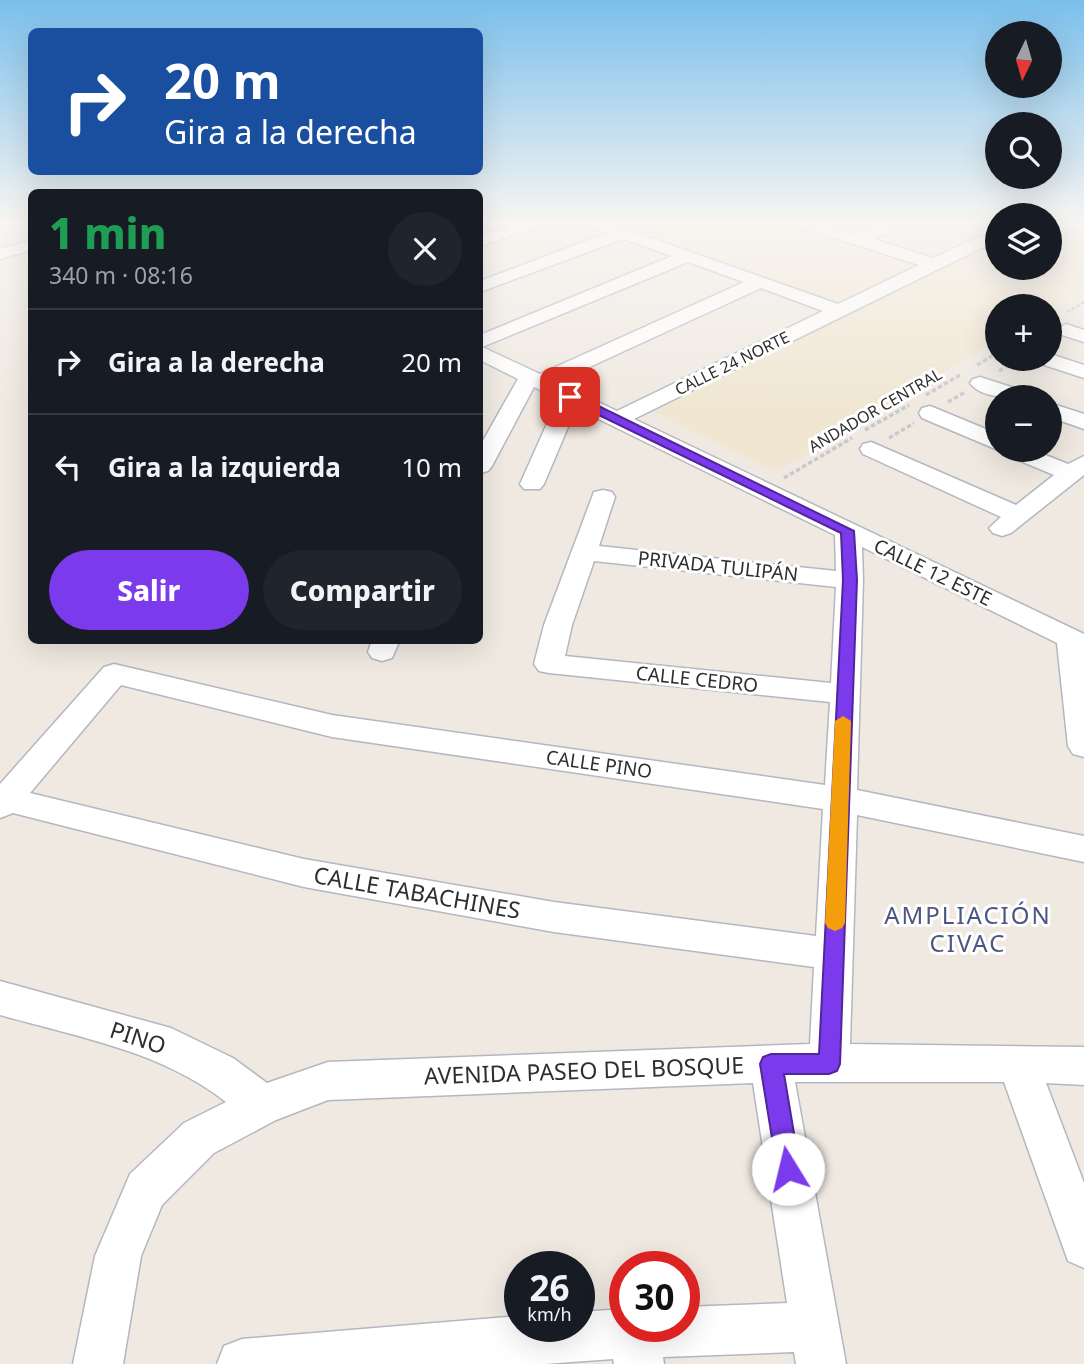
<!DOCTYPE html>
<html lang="es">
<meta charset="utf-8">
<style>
:root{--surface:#171b24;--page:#20242c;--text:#f1f3f6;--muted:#9ea1a6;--line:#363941;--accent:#7c3aed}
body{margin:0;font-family:"Noto Sans",sans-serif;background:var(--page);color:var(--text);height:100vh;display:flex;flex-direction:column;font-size:26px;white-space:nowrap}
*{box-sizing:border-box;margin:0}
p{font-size:23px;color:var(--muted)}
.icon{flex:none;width:38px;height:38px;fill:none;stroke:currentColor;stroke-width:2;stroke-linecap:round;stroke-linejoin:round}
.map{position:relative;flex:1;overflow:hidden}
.panel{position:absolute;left:28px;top:189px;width:455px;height:455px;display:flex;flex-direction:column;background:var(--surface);border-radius:10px;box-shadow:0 7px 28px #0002}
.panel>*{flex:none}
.banner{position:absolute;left:28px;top:28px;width:455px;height:147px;border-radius:10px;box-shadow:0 7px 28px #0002;background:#1a4fa0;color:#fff;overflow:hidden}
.needle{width:46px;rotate:185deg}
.controls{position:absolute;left:985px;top:21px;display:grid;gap:14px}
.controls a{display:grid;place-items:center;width:77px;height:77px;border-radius:50%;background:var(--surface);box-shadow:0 7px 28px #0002;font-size:35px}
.speed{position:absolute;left:504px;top:1251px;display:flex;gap:14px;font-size:35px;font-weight:700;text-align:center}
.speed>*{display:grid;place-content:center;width:91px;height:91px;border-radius:50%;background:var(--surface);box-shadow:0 7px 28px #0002;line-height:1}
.speed small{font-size:18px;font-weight:400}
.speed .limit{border:10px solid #d22;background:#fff;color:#111}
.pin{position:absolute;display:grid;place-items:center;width:60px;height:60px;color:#fff;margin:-30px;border-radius:14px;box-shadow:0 4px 10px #0006}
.me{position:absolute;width:77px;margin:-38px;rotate:351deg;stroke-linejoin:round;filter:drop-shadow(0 0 5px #0008)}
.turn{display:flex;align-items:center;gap:24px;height:147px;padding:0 21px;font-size:32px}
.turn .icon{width:91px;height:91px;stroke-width:2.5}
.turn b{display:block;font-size:49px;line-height:60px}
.round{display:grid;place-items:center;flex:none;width:74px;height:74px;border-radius:37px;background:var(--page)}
.headline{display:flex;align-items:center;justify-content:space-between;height:119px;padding:0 21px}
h1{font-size:42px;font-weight:800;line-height:52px;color:#1e9e55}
.primary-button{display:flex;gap:14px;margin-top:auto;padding:14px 21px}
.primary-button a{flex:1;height:80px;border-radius:42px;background:var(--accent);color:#fff;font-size:28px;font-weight:800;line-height:80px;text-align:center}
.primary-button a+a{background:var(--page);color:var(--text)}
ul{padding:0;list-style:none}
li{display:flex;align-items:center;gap:21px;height:105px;padding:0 21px;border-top:2px solid var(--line)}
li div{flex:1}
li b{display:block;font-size:26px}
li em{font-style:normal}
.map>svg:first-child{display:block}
</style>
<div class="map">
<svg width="1084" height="1364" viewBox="0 0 1084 1364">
<rect width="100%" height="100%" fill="#efe9e1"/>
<g fill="#f0e6d1">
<polygon points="647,220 786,220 921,264 832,304 624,229"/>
<polygon points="1050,220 1084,220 1084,287 1050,309 1050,306 998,306 997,341 776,472 654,412 997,239 998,268 1050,268"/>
</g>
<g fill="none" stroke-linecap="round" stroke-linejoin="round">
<defs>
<g id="street">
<polygon points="528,220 551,220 549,223 480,246 480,236"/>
<path d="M578,220H600L838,304L919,265L787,223L785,220H808L856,234L892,220H913L911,223L873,239L933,258L998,228V240L634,419L1084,634V757L1073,754L1068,746L1057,643L862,547L863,580L857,790L1084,836V862L857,815L850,1044L1084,1047V1085L1046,1083L1084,1183V1268L1068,1261L1004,1082H795L846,1364H796L794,1352L663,1357L664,1364H614L613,1359L545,1364H217L224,1346L242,1339L520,1316V1326H579V1312L625,1309V1326H684V1307L787,1303L753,1083L328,1100L276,1120L214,1153L162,1205L141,1256L123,1364H73L95,1256L130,1174L184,1123L226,1102C161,1051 78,1037 0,1015V981L171,1028L233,1058L267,1083L328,1062L810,1044L814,967L554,932L304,887L13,813L0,818V784L104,667L114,664L332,715L825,785L830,702L549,673L539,671L534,664L544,625L594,492L603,490L612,492L615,497L599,546L836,571L835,535L576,408L544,484L540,489H524L520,484L558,399L534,387L492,466L488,471L480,473V446L518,379L480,360V335L672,256L623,239L480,292V281L607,233L580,223ZM688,262L744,282L540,374L482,347ZM761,288L823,311L617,411L557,382ZM594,561L836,587L831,683L565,656L572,625ZM121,685L332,737L823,809L816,936L554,902L304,859L30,793Z"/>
<polygon points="32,240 32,250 0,259 0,249"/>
<polygon points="1066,324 1084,330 1084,342 1059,334 1056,330"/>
<polygon points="1050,354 1084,365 1084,378 1038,363 1035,359 1050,359"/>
<path d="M980,377L1027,392L1030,397C1012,398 982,399 970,383L973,379Z"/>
<polygon points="1050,403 1084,414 1084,429 1050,417"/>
<polygon points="930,406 998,434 998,450 922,418 919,413 922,408"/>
<polygon points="871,442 1016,505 1054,475 1006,455 1003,450 1033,450 1068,464 1084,456 1084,475 1011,533 1002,536 993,533 989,528 1001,517 863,454 860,449 863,444"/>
<polygon points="372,640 400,640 392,658 382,661 372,658 368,652"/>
</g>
</defs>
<use href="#street" stroke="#b4b7c1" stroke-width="3"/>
<g stroke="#c9c9c9" stroke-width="2.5" stroke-dasharray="3.5 2" stroke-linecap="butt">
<polyline points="648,224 660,220"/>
<polyline points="1067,312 1084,302"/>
<polyline points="989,358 998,353"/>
</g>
<g stroke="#c9c9c9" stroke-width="3.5" stroke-dasharray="4.5 2.5" stroke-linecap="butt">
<polyline points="977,365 992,356"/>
<polyline points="999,371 1019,359"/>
<polyline points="926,395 960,375"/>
<polyline points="948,402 965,392"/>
<polyline points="865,430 909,405"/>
<polyline points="889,438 914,423"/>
<polyline points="784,478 852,438"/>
</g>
<use href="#street" fill="#fff" fill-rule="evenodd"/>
</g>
<linearGradient id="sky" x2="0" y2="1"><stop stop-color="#7abfeb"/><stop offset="0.54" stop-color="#f8f5f2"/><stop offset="1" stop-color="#f8f5f2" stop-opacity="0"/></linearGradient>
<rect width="1084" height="411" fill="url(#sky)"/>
<polygon fill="#7c3aed" stroke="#51269a" stroke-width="2" points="566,394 574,394 854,531 857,580 840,1064 837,1071 829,1074 784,1074 800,1169 797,1177 788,1181 780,1177 777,1169 760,1064 763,1057 771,1054 819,1054 843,580 841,533 566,399"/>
<polygon fill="#f59e0b" points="843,716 851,721 845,923 842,928 835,931 828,928 825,923 835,721"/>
<g text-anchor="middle" stroke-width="6" stroke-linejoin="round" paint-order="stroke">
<g font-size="16" fill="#2e2e2e" stroke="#fff">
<text transform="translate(732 363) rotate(-26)" y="6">CALLE 24 NORTE</text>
<text transform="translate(875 410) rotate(-30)" y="6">ANDADOR CENTRAL</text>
</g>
<g font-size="19" fill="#2e2e2e" stroke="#fff">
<text transform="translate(718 566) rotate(6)" y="7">PRIVADA TULIPÁN</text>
<text transform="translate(933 572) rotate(26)" y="7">CALLE 12 ESTE</text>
<text transform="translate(697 679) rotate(6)" y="7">CALLE CEDRO</text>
<text transform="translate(599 764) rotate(8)" y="7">CALLE PINO</text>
</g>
<g font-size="23" fill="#2e2e2e" stroke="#fff">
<text transform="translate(417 893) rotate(10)" y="8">CALLE TABACHINES</text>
<text transform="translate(138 1038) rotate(18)" y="8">PINO</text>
<text transform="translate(584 1071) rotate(-2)" y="8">AVENIDA PASEO DEL BOSQUE</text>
</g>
<g font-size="24" letter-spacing="2" fill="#4d5680" stroke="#fff">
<text x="968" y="924">AMPLIACIÓN<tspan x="968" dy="28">CIVAC</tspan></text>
</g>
</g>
</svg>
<div class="controls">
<a><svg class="needle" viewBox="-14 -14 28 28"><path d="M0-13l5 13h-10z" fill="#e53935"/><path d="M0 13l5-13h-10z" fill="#9ea1a6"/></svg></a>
<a><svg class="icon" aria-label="search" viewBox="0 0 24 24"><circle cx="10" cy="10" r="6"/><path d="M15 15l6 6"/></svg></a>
<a><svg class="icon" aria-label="layers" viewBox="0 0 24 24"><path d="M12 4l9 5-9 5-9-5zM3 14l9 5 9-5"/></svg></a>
<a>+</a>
<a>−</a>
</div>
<div class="speed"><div>26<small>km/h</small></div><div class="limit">30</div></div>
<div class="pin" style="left:570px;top:397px;background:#d93025"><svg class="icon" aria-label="arrive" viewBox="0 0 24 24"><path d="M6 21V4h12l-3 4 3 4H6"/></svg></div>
<svg class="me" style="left:788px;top:1169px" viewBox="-20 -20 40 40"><circle r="19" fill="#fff"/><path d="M0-13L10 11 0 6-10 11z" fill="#7c3aed"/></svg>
<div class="banner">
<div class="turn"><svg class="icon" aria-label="right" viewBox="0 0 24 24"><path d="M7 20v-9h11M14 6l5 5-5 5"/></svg><div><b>20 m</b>Gira a la derecha</div></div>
</div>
<section class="panel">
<div class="headline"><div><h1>1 min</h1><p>340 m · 08:16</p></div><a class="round"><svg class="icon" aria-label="close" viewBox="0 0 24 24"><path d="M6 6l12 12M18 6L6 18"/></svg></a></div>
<ul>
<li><svg class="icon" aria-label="right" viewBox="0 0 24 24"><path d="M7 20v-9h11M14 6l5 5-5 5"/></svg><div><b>Gira a la derecha</b></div><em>20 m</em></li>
<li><svg class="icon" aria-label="left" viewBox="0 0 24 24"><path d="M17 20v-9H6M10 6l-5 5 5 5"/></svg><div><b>Gira a la izquierda</b></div><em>10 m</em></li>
</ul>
<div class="primary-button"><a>Salir</a><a>Compartir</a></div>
</section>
</div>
